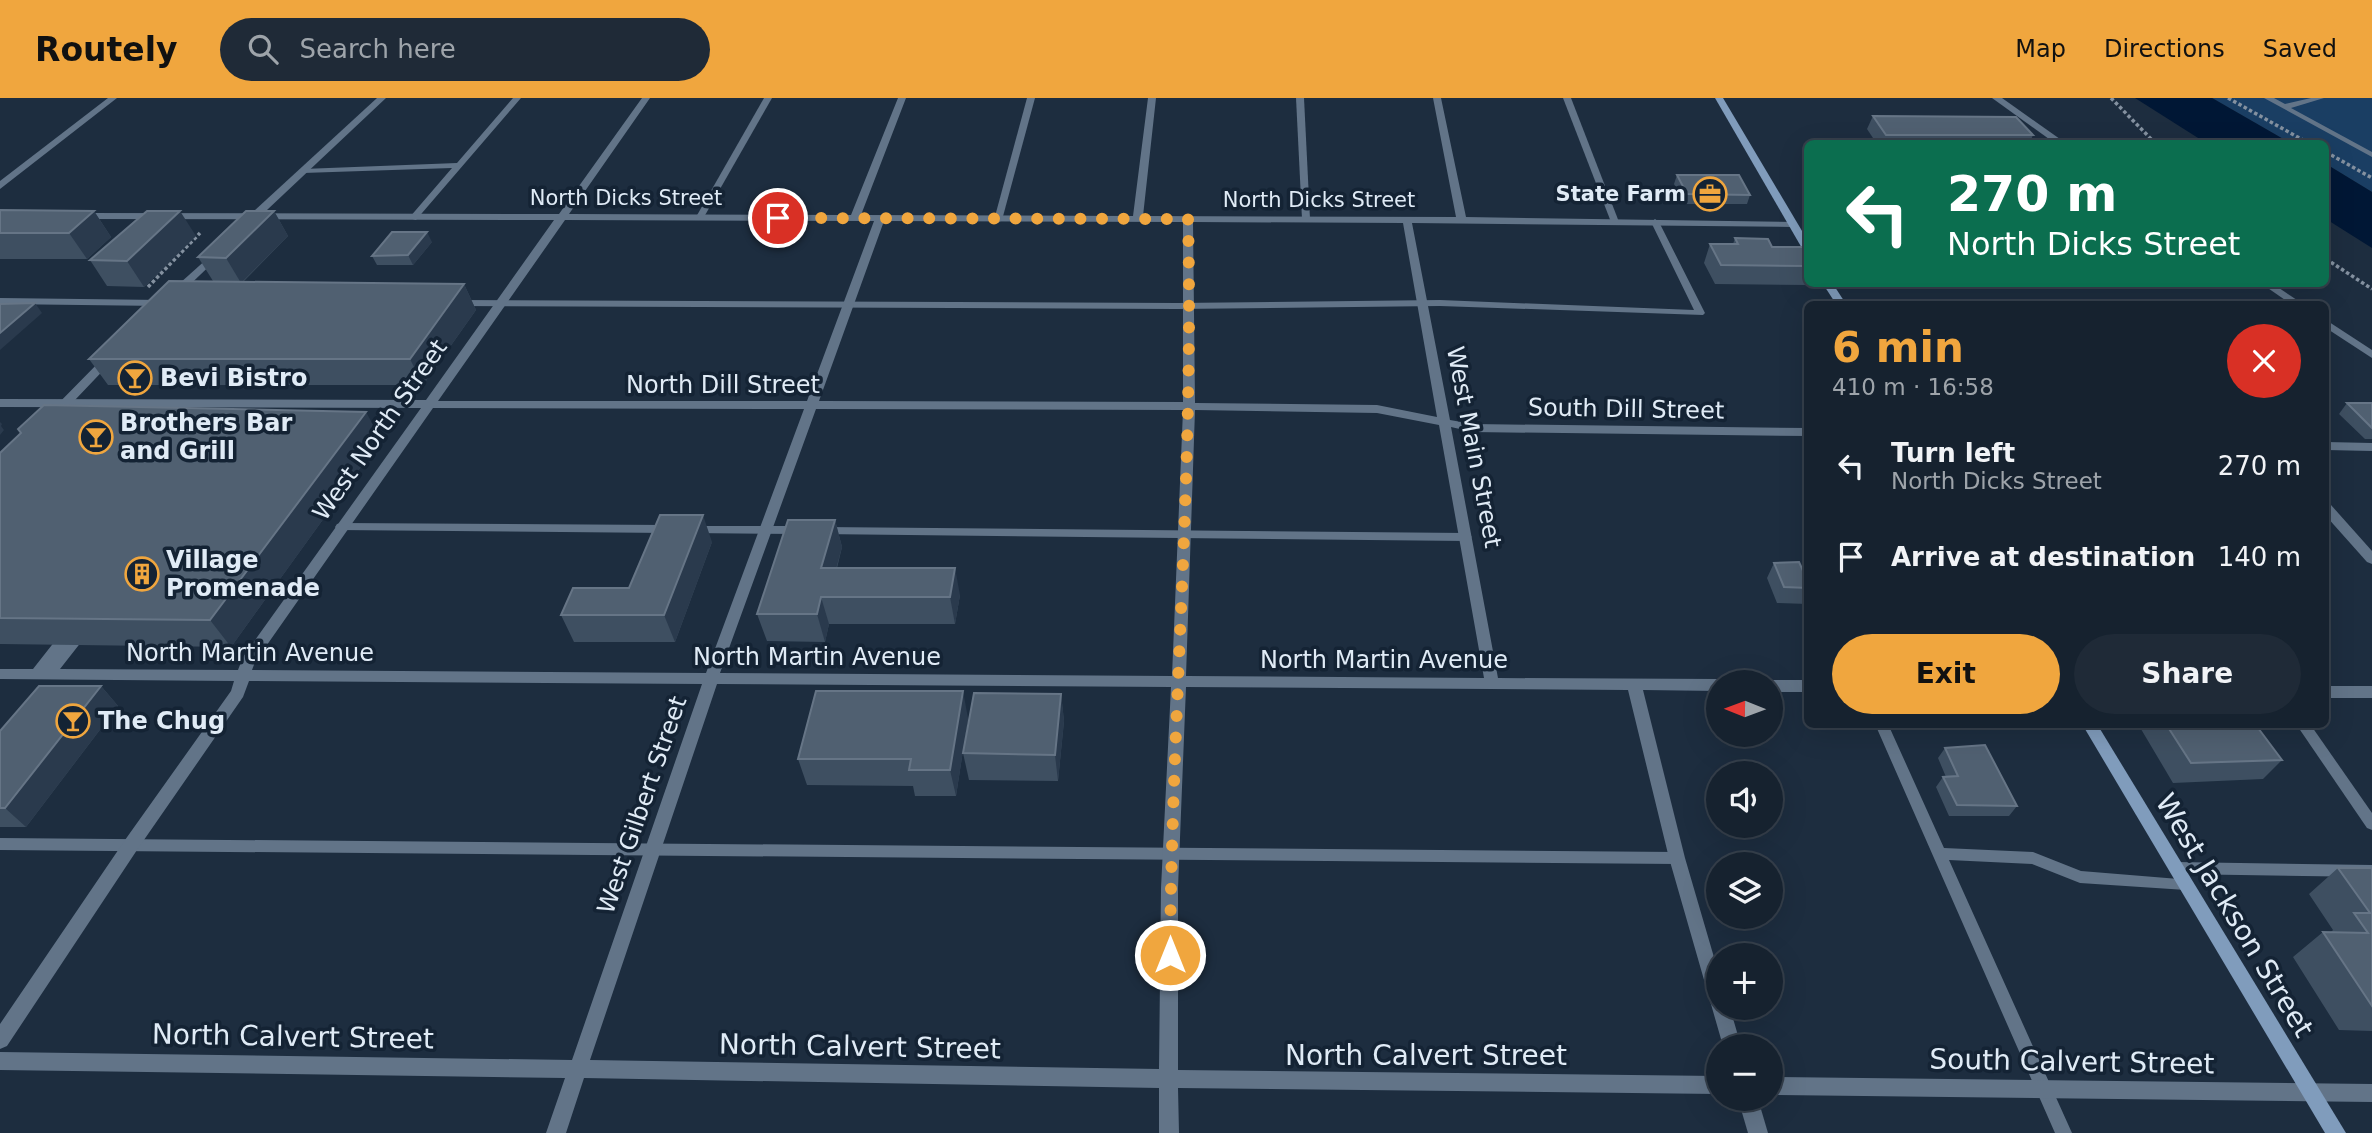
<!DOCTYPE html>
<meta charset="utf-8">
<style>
:root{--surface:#16222f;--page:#1f2a37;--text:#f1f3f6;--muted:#9ea4aa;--line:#353f4b;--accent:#f0a63e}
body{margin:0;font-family:"DejaVu Sans",sans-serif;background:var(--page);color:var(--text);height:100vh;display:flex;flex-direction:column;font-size:26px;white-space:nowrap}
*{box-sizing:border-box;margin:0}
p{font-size:23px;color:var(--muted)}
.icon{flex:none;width:38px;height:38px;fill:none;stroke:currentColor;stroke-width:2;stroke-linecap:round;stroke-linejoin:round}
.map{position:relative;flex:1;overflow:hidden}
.sheet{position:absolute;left:1804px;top:203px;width:525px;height:427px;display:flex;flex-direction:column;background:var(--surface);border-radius:10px;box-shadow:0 7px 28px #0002,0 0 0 2px var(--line)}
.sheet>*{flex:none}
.hud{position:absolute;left:1804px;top:42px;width:525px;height:147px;border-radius:10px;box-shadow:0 7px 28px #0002,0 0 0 2px var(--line);background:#0b6e4f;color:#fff;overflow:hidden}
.needle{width:46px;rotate:271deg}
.buttons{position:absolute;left:1706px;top:572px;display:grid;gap:14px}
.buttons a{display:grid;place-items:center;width:77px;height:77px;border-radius:50%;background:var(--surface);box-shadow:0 7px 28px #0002,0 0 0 2px var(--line);font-size:35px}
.pin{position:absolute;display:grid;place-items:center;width:60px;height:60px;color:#fff;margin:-30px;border:4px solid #fff;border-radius:50%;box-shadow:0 2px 7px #0007}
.me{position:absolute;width:77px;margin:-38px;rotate:0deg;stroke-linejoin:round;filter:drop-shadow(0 0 5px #0008)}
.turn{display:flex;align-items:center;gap:24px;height:147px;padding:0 28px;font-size:32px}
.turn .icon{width:91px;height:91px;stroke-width:2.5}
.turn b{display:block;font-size:49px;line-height:60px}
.round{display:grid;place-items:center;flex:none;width:74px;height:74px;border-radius:37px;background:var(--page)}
.summary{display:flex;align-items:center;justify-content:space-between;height:119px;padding:0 28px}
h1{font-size:42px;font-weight:700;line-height:52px;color:var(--accent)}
.button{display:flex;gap:14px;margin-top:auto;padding:14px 28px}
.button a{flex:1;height:80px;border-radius:42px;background:var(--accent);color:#111;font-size:28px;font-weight:700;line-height:80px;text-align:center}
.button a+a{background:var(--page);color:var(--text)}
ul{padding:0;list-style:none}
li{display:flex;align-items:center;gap:21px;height:91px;padding:0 28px}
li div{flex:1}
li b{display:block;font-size:26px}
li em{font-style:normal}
header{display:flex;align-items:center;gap:42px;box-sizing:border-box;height:98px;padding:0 35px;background:var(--accent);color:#111}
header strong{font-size:33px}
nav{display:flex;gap:38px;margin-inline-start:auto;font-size:24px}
.search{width:490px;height:63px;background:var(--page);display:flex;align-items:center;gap:18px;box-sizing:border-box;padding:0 24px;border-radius:38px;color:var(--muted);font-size:26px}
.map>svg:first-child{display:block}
</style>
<header>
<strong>Routely</strong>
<div class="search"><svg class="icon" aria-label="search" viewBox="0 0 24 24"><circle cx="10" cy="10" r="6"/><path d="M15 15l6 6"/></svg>Search here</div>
<nav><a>Map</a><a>Directions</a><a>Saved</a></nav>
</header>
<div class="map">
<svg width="2372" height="1035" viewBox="0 0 2372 1035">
<rect width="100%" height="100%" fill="#1d2d3f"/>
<polygon fill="#1a3e63" points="2212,0 2372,0 2372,94 2326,66 2326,46 2290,45"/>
<g fill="#001735">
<polygon points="2135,0 2212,0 2290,45 2206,45"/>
<polygon points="2326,66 2372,94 2372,150 2326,121"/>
</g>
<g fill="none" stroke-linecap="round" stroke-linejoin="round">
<g stroke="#8491a0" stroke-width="3.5" stroke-dasharray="3.5 2.5" stroke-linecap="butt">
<polyline points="2111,0 2156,46"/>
<polyline points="2228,0 2310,46"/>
<polyline points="2326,54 2372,80"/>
<polyline points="2326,161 2372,191"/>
<polyline points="148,189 200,135"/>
</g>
<g fill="#627488" fill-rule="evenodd">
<polygon points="513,0 521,0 416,122 409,120 452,70 303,75 299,73 303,71 457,65"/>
<polygon points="764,0 772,0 704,119 697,121 696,119"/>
<polygon points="1027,0 1035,0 1002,122 998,125 994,122"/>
<polygon points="1296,0 1304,0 1310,121 1306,124 1302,121"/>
<polygon points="1563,0 1571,0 1619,124 1618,126 1611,124"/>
<polygon points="2264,0 2274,0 2285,6 2311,0 2324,0 2291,10 2372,54 2372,59"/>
<polygon points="1655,121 1659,124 1705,215 1703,217 1440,208 1177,211 457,208 452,205 457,202 1177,205 1440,202 1694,212 1651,124"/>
<polygon points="0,200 162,202 167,205 162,208 0,206"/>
<polygon points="341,425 668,427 674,431 668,435 337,432 335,429 337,426"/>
<polygon points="693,428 801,428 807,432 801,436 689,435 687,432 689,429"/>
<polygon points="823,429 1466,435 1472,439 1466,443 819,436 817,433"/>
<polygon points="1875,626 1888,626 1944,750 2033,754 2081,773 2191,782 2193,786 2191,790 2186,792 2080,785 2032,766 1949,762 2072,1035 2055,1035"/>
<polygon points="2296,626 2310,626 2372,715 2372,732 2367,730"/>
<polygon points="0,740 1677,754 1682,756 1684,760 1682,764 1677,766 0,752"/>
<polygon points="2176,764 2372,767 2372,779 2176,776 2171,774 2169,770 2171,766"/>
</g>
<g fill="#627488" fill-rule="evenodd">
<polygon points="108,0 117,0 0,91 0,83"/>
<path d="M642,0H650L569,116L851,117L898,0H906L861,117L1133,118L1148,0H1156L1143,118L1456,119L1433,0H1441L1466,119L1796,124V128L1792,129L1412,125L1450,322L1473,326L1808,330V338L1473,334L1451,329L1498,580L1718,581L1724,584H1718V593L1643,592L1685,760L1718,873V910H1730L1741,948H1723L1669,760L1628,592L1186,589L1178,790V972L1718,978V996L1178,990L1179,1035H1159V990L584,980L566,1035H546L565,980L0,972V954L572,962L702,586L249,583L243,599L137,752L7,948L0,951V926L125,742L231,593L234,583L0,581V571H33L66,529L71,528L77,531L87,530L89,534L60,571L238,572L243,559L421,310L0,309V301L426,302L554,122L79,121L74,118L79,115L559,116ZM565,122L874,123L807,303H438ZM884,123L1183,124V304L819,303ZM1193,124L1403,125L1437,319L1377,307L1195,305ZM433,310L804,311L706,575L252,572L255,564ZM816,311L1183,312L1172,578L720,575ZM1195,312L1377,315L1439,327L1484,580L1186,578ZM717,586L1171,589L1161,790L1159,971L590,962Z"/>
<polygon points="2326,344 2372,345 2372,353 2326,352"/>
<polygon points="2326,406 2331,407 2372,453 2372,466 2367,464 2326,418"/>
<polygon points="1771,582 1808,582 1808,594 1771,594 1771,584 1766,584"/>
<rect x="2326" y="588" width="46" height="12"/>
<polygon points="1771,979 2372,986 2372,1004 1771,997"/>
<polygon points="1738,1001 1758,1001 1768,1035 1748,1035"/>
</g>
<g fill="#627488" fill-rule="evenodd">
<polygon points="377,0 386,0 251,127 243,127 243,123"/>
<polygon points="1992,0 2002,0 2067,46 2056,46"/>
<polygon points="218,151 223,154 222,156 178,198 170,198 170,194"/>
<polygon points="2262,186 2273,186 2303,206 2291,206"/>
<polygon points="2326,222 2372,252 2372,260 2326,230"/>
<polygon points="110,256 116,259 114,261 55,323 47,323 47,317 106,257"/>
</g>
<g fill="#809cbc" fill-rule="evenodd">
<polygon points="1715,0 1723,0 1808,143 1808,155 1803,152"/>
<polygon points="1823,186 1833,186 1846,206 1836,206"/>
<polygon points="2082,626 2097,626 2346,1035 2325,1035"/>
</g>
</g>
<g fill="#3e4f61">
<polygon points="1873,18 2033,37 2029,46 1877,46 1867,31"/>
<polygon points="1677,77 1750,97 1747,106 1684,106 1674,86"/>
<polygon points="0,112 94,113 111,139 87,161 0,161"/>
<polygon points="274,113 288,138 243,184 464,186 476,212 423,287 108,287 89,261 213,183 198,159"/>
<polygon points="196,138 144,189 107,188 90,162"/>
<polygon points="1735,140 1772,149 1808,154 1808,186 1810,186 1809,187 1715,186 1704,165 1710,146 1733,146"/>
<polygon points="432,144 413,167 377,167 372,158"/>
<polygon points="2347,305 2372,305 2372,341 2365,341 2339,316"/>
<polygon points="381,341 231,549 0,546 0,355"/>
<polygon points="835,422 842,449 837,470 960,497 955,526 829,526 825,544 767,543 757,516"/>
<polygon points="712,444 675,544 574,544 561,517 629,490"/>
<polygon points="1774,465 1804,475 1808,475 1808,506 1777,505 1767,480"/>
<polygon points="101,588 118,608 26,729 0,729 0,633"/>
<polygon points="1061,596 1064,623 1058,683 969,682 963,655"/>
<polygon points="968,620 956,698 915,698 913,688 807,687 798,661"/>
<polygon points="2138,626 2255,626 2282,662 2263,681 2173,685"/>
<polygon points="1945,650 2017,708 2009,718 1949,718 1936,689 1943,679 1946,679 1938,660"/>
<polygon points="2338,770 2372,770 2372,933 2339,932 2293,859 2323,834 2330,835 2333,832 2309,796"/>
</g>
<g fill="#2a3a4d">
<polygon points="94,113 111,139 87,161 69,135"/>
<polygon points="180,113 196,138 144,189 127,163"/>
<polygon points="274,113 288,138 241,185 226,160"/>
<polygon points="427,134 432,144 413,167 408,157"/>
<polygon points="464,186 476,212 423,287 410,261"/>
<polygon points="35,205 42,215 0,252 0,235"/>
<polygon points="366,314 381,341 231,549 210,522"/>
<polygon points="0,324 2,326 1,328 4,332 0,337"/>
<polygon points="703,417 712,444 675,544 664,517"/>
<polygon points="835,422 842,449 829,497 821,470"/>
<polygon points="955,470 960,497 955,526 950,499"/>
<polygon points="821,499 829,526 825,544 817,516"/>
<polygon points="101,588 118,608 26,729 5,710"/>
<polygon points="963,593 968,620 956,698 950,672"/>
<polygon points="1061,596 1064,623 1058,683 1055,657"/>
</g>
<g fill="#506071" stroke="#667586" stroke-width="2">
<polygon points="1873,18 2016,19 2033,37 1886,37"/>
<polygon points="1677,77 1739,77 1750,97 1687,96"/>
<polygon points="0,112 94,113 69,135 0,135"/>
<polygon points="147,113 180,113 127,163 90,162"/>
<polygon points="246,113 274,113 226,160 198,159"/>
<polygon points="392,134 427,134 408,157 372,158"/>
<polygon points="1735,140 1768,141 1772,149 1805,149 1808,154 1808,168 1721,167 1710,146 1738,146"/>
<polygon points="169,183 464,186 410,261 89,261"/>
<polygon points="35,205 0,235 0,206"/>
<polygon points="2347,305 2372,305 2372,330"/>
<polygon points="44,307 366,314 210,522 0,520 0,355 21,335 18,331"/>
<polygon points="660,417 703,417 664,517 561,517 573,490 629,490"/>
<polygon points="788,422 835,422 821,470 955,470 950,499 821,499 817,516 757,516"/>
<polygon points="1799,464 1804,475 1808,475 1808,490 1784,489 1774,465"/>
<polygon points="39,588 101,588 5,710 0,710 0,633"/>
<polygon points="816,593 963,593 950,672 909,672 911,661 798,661"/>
<polygon points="974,595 1061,596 1055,657 963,655"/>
<polygon points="2166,626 2255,626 2282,662 2191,665"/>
<polygon points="1985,647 2017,708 1957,707 1943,679 1958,678 1945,650"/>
<polygon points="2338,770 2372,770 2372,908 2323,834 2368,835 2354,815 2370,815"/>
</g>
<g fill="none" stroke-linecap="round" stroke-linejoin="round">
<path stroke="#f0a63e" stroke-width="12" stroke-dasharray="0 21.6" d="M778,120L1188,121C1194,366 1172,611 1170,857"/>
</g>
<defs>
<symbol id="office-ring" viewBox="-11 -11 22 22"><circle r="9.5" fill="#142334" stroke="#f0a63e" stroke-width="1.5"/><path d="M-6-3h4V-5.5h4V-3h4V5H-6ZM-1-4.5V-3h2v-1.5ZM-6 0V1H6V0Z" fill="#f0a63e"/></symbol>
<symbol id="bar-ring" viewBox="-11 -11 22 22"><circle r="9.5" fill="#142334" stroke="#f0a63e" stroke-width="1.5"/><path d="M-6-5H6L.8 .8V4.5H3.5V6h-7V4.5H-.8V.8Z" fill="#f0a63e"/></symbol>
<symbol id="building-ring" viewBox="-11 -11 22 22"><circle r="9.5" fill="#142334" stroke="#f0a63e" stroke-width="1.5"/><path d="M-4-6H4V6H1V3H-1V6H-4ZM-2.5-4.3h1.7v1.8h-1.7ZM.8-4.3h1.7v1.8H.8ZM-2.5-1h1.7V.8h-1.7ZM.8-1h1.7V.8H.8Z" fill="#f0a63e"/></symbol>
</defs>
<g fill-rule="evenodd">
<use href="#office-ring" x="1691" y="77" width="38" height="38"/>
<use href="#bar-ring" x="116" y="261" width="38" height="38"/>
<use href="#bar-ring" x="77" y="320" width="38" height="38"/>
<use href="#building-ring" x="123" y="457" width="38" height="38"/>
<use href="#bar-ring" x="54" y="604" width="38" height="38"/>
</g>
<g text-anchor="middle" stroke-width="7" stroke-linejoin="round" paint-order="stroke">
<g font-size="21" font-weight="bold" fill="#e0ebf6" stroke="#142334" text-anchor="end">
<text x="1686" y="103">State Farm</text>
</g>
<g font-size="21" fill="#e0ebf6" stroke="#142334">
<text x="626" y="107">North Dicks Street</text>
<text x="1319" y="109">North Dicks Street</text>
</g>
<g font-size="24" font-weight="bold" fill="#e0ebf6" stroke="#142334" text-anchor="start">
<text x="160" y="288">Bevi Bistro</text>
<text x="120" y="333">Brothers Bar<tspan x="120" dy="28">and Grill</tspan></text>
<text x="166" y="470">Village<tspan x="166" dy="28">Promenade</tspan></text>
<text x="98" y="631">The Chug</text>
</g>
<g font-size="24" fill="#e0ebf6" stroke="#142334">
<text x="723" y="295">North Dill Street</text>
<text transform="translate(1626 311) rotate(1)" y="8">South Dill Street</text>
<text transform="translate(380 332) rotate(-55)" y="8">West North Street</text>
<text transform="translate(1474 349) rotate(79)" y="8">West Main Street</text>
<text x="250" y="563">North Martin Avenue</text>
<text x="817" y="567">North Martin Avenue</text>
<text x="1384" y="570">North Martin Avenue</text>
<text transform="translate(642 707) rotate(-71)" y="8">West Gilbert Street</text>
</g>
<g font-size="28" fill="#e0ebf6" stroke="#142334">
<text transform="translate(2235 817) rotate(59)" y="10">West Jackson Street</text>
<text transform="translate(293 938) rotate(1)" y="10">North Calvert Street</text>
<text transform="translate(860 948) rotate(1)" y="10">North Calvert Street</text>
<text x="1426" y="967">North Calvert Street</text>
<text transform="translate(2072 963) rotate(1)" y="10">South Calvert Street</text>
</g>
</g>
</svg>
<div class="buttons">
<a><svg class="needle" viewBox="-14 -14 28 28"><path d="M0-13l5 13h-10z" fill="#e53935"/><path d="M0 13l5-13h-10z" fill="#9ea4aa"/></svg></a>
<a><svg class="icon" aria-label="sound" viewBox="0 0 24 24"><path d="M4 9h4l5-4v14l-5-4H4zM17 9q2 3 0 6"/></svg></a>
<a><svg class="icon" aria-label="layers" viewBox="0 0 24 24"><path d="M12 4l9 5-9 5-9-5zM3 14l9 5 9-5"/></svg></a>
<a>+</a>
<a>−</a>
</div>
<div class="pin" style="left:778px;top:120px;background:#d93025"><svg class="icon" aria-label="arrive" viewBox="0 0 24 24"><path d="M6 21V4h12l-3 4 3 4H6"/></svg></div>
<svg class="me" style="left:1170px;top:857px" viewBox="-20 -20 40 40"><circle r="17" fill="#f0a63e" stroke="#fff" stroke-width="3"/><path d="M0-11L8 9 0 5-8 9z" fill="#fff"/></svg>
<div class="hud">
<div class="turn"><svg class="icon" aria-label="left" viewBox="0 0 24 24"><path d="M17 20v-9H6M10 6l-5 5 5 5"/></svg><div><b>270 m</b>North Dicks Street</div></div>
</div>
<section class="sheet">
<div class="summary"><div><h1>6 min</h1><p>410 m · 16:58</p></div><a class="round" style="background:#d93025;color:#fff"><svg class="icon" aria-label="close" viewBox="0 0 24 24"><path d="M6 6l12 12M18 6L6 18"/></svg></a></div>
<ul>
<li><svg class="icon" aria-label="left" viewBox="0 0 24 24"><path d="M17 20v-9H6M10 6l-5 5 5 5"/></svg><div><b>Turn left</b><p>North Dicks Street</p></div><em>270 m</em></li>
<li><svg class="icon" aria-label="arrive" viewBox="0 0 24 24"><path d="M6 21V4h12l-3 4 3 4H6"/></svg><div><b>Arrive at destination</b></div><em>140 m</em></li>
</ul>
<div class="button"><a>Exit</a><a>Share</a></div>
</section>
</div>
